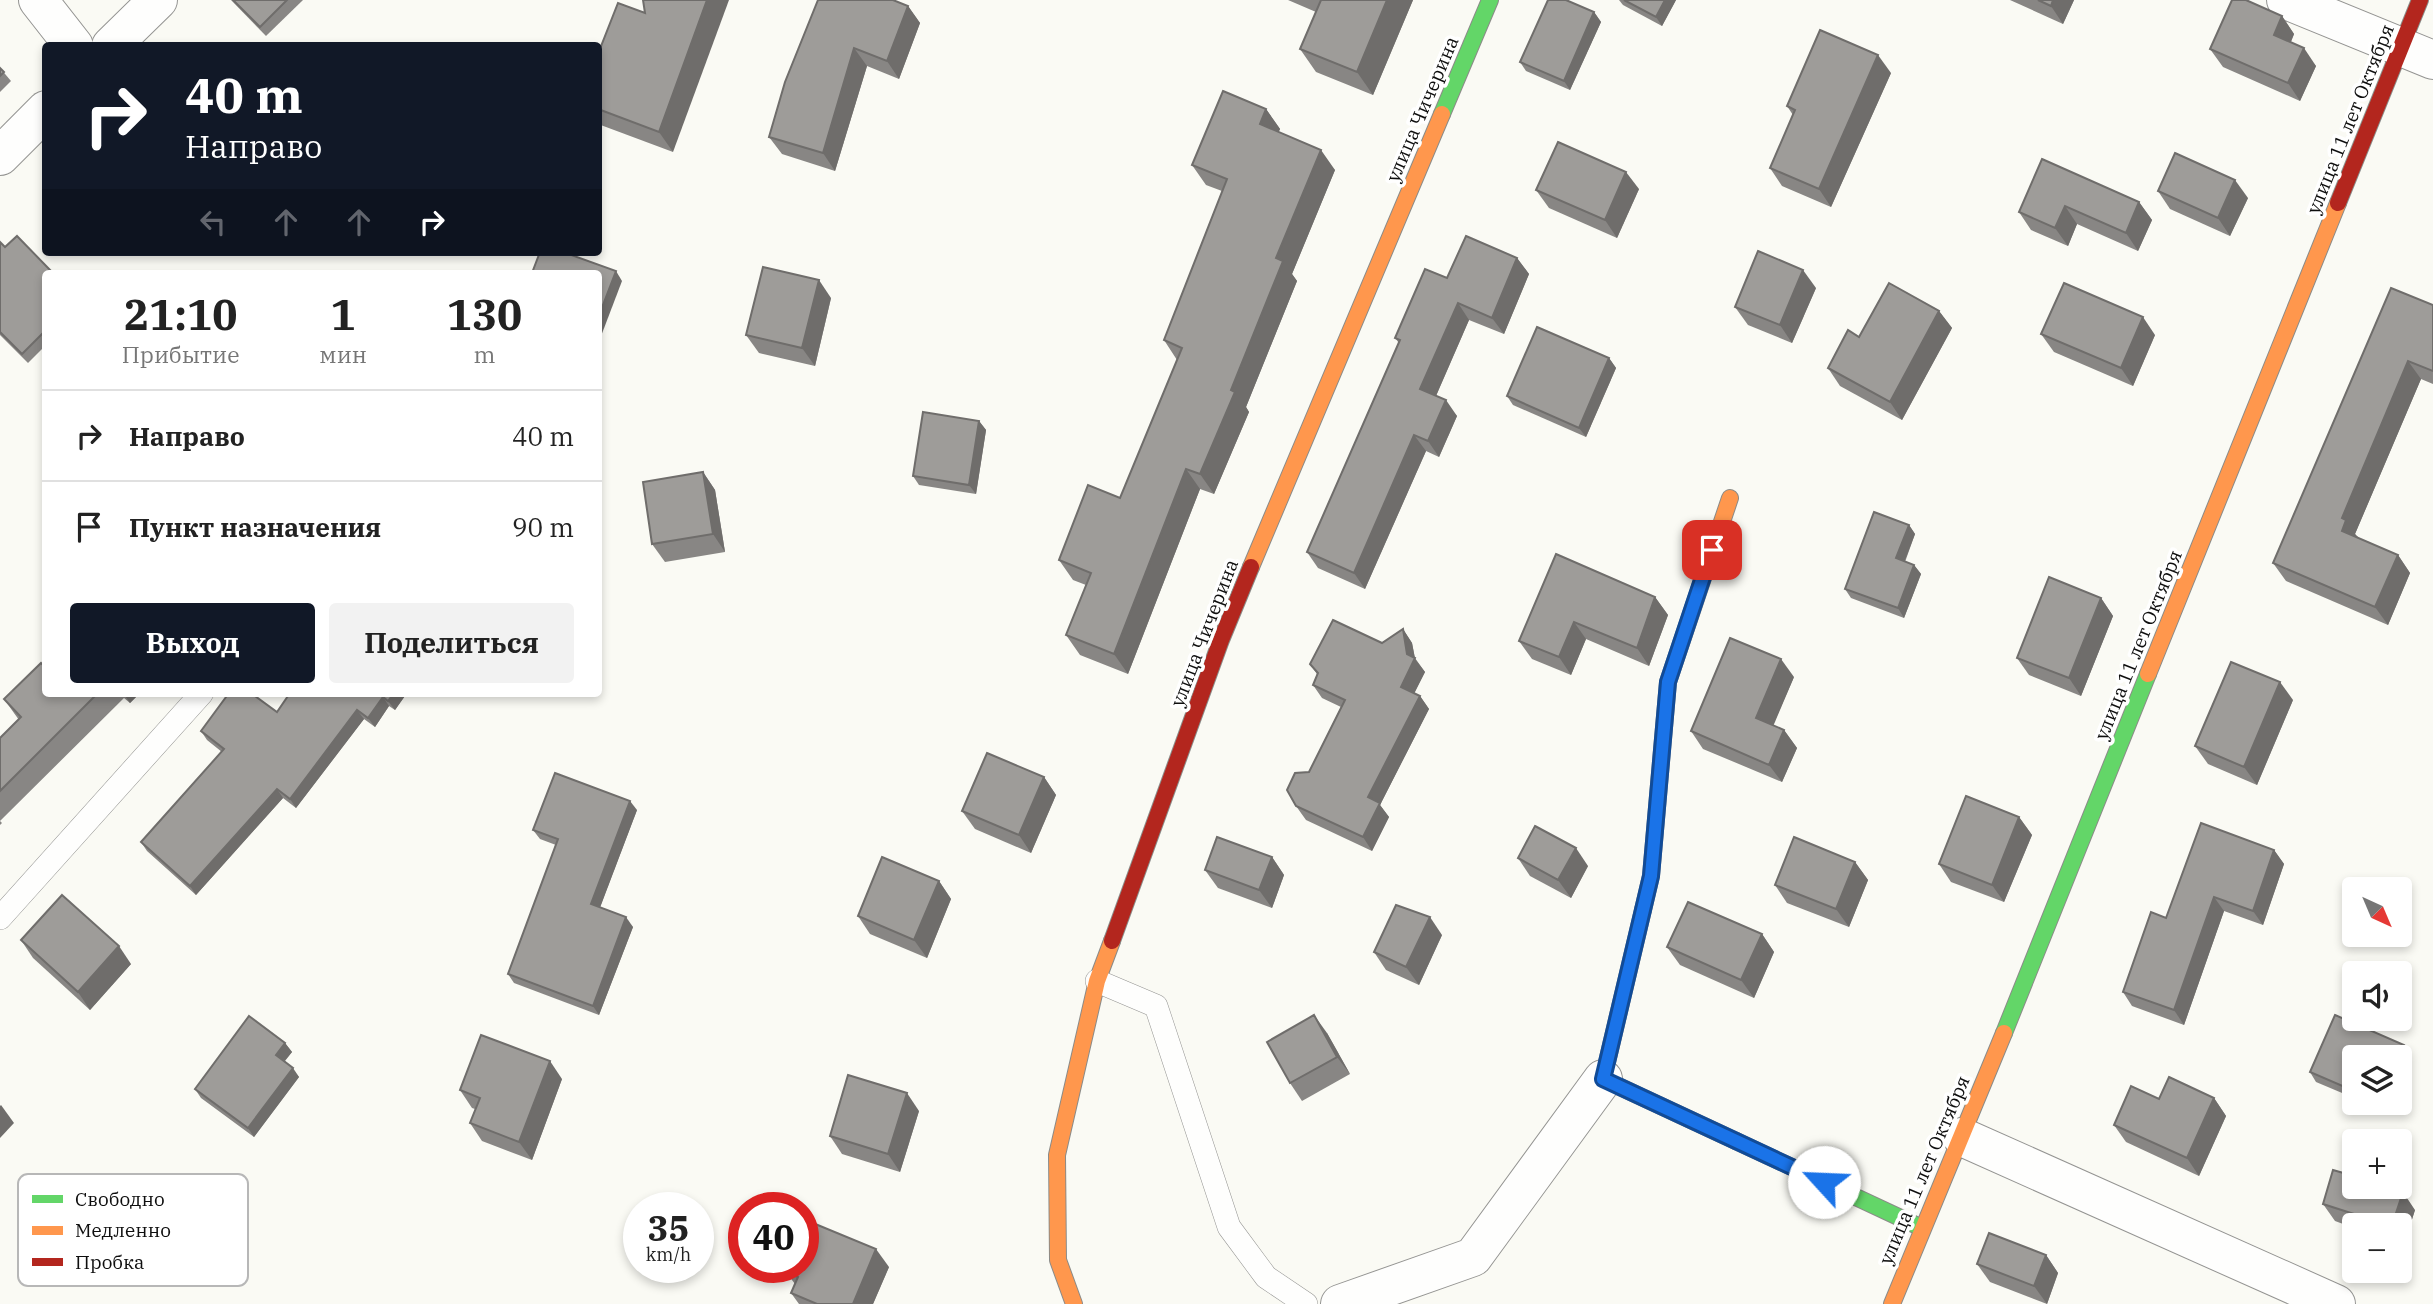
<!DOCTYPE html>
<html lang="ru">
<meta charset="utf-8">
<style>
:root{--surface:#fff;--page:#f2f2f2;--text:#222;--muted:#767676;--line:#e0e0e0;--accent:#111827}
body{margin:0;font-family:"IBM Plex Serif",serif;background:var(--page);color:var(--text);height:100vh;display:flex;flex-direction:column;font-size:26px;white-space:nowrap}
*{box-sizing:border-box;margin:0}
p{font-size:23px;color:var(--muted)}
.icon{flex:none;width:38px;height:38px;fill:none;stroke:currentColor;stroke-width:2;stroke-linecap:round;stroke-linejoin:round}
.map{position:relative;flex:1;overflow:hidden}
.drawer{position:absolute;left:42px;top:270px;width:560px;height:427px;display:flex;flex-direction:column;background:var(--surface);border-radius:7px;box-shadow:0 4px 10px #0003}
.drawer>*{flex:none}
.hud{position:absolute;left:42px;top:42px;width:560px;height:214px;border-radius:7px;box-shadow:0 4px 10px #0003;background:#111827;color:#fff;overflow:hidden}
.needle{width:46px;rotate:136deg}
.buttons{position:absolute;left:2342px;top:877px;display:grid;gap:14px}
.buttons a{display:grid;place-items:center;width:70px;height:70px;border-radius:7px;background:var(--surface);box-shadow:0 4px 10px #0003;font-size:35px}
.speed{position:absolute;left:623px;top:1192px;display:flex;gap:14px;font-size:35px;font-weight:700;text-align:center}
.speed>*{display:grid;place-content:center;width:91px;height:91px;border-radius:50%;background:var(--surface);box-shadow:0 4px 10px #0003;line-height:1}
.speed small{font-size:18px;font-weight:400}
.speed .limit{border:10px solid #d22;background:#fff;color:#111}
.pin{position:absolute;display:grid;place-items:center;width:60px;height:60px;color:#fff;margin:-30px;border-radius:14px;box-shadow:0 4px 10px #0006}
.me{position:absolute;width:77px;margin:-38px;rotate:295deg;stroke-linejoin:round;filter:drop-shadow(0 0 5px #0008)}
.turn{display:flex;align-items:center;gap:24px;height:147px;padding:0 28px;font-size:32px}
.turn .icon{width:91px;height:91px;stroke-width:2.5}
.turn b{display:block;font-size:49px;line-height:60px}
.lanes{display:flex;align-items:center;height:66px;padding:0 28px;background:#0003;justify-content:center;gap:35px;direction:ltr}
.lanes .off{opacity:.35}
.eta{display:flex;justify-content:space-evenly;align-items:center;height:119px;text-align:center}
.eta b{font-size:42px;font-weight:700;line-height:49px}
.button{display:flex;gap:14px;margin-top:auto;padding:14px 28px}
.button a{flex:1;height:80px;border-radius:7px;background:var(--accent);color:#fff;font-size:28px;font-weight:700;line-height:80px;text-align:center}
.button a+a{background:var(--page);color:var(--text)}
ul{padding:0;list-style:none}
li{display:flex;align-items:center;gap:21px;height:91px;padding:0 28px;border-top:2px solid var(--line)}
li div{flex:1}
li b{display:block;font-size:26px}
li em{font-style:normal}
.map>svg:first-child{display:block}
</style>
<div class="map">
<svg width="2433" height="1304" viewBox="0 0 2433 1304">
<rect width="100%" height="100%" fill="#fafaf4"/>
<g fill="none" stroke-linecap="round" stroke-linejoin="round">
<defs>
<g id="lane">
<polyline points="0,918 202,693"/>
<polyline points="1097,981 1156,1006 1229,1227 1266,1277 1306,1304"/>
</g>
<g id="street">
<polyline points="38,0 74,46"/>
<polyline points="2286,0 2433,60"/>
<polyline points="111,46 158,0"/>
<polyline points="0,156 46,110"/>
<polyline points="1962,1137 2336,1304"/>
<polyline points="1340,1304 1473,1257 1603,1079"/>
</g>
<g id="fast">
<polyline points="1442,114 1490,0"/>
<polyline points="2004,1033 2148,674"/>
<polyline points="1736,1141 1922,1228"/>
</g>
<g id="slow">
<polyline points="1251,567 1442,114"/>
<polyline points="2148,674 2338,203"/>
<polyline points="1643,910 1651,876 1668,682 1730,498"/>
<polyline points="1074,1304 1058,1260 1057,1155 1097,981 1112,941"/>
<polyline points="1892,1304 2004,1033"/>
</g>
<g id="jam">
<polyline points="2338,203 2420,0"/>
<polyline points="1643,910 1603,1079 1736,1141"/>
<polyline points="1112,941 1221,640 1251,567"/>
</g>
</defs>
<use href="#lane" stroke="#949492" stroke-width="24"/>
<use href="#street" stroke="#949492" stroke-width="40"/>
<use href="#fast" stroke="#8b8b88" stroke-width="18"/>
<use href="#slow" stroke="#8b8b88" stroke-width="18"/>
<use href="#jam" stroke="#8b8b88" stroke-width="18"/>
<use href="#lane" stroke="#fefefd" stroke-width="23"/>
<use href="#street" stroke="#fefefd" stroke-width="38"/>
<use href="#fast" stroke="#63d668" stroke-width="16"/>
<use href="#slow" stroke="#ff974d" stroke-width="16"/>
<use href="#jam" stroke="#b3261e" stroke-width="16"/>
</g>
<g fill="#888684">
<polygon points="231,0 303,0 266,36"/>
<polygon points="1288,0 1413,0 1373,95 1316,72 1300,49 1316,12"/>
<polygon points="1619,0 1676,0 1662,26 1623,5"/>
<polygon points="2010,0 2074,0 2063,24"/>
<polygon points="908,6 920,23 899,79 867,66 835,171 782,154 769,137 785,82"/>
<polygon points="1594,12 1601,22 1570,90 1526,71 1520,62"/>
<polygon points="645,13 673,152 598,124 598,54"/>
<polygon points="2282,16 2294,34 2291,42 2316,66 2300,101 2223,67 2210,49"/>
<polygon points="0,68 11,81 0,92"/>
<polygon points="1891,73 1831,207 1782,186 1770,168 1793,115 1787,106"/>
<polygon points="1266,109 1280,129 1278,132 1335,170 1292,274 1297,281 1246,407 1249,412 1214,494 1200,489 1128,674 1080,655 1066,635 1086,585 1073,580 1059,560 1120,498 1177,360 1164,340 1222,191 1206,185 1192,165"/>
<polygon points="2042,159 2139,202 2152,220 2138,251 2077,224 2068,246 2031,230 2019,212"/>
<polygon points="1639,189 1617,238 1549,208 1536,190"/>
<polygon points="2158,191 2248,198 2230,236 2170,209"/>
<polygon points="0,242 5,247 46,273 46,345 28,363 0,335"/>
<polygon points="1517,258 1529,274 1504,334 1469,320 1436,396 1457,416 1439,457 1426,451 1365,589 1318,568 1307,552 1399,343 1395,338 1447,278"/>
<polygon points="1816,288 1792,343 1748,325 1735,307"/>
<polygon points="831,298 815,366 759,353 746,335"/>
<polygon points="2433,305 2433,384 2421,379 2355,534 2358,538 2398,555 2410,573 2388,625 2286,581 2273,563"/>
<polygon points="1939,311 1952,328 1902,420 1840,386 1828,368 1859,337"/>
<polygon points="2041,334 2155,335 2133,386 2054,352"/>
<polygon points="1609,358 1616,368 1586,437 1513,405 1507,396"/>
<polygon points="979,421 986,430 976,494 919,485 913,476"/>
<polygon points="703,472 715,490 725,552 665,562 652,544"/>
<polygon points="1909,525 1915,534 1905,562 1914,565 1921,574 1904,618 1851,598 1845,589"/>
<polygon points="1556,554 1655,597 1668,615 1649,666 1586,639 1571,675 1532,659 1519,641"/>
<polygon points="2101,598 2113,616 2081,696 2029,675 2017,658"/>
<polygon points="1403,629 1412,643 1415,658 1425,672 1414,693 1420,696 1429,709 1380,805 1389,817 1372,851 1306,820 1296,806 1309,772 1341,707 1322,698 1313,685 1317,674 1310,664 1382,643"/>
<polygon points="1794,677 1773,725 1784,730 1797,748 1782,782 1703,749 1691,731"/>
<polygon points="46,693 140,693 130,703 124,698 0,821 2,823 0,825 0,738 19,720 4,699"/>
<polygon points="407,693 395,710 389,706 375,727 364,719 296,808 283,798 196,895 147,851 141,842 222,752 207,740 201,731 277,712"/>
<polygon points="2293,700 2257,785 2208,764 2195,746"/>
<polygon points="1044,777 1056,795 1031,853 975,829 962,811"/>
<polygon points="637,810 600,907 633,927 599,1015 514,983 508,974 556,845 540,839 533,830"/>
<polygon points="2019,817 2032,835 2004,902 1951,882 1939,864"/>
<polygon points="2274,850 2284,864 2263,925 2224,911 2184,1025 2132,1006 2123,992 2166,918"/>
<polygon points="1272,857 1284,875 1272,908 1218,888 1205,870"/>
<polygon points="1518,858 1588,866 1571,898 1530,876"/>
<polygon points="1855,862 1868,880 1849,927 1787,903 1775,885"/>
<polygon points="939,881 951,899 927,958 870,934 858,916"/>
<polygon points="1762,934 1774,952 1754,998 1680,965 1667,947"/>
<polygon points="1442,935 1419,985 1386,970 1374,952"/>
<polygon points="21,940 131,964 90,1010 33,958"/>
<polygon points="2335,1015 2404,1045 2410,1054 2399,1079 2399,1057 2354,1057 2354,1098 2316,1082 2310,1072"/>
<polygon points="1327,1033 1350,1074 1302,1101 1290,1083"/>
<polygon points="285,1043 292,1052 285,1061 299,1077 254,1137 201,1098 195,1089"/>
<polygon points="562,1079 532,1160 482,1141 470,1123 475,1109 472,1108 460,1090"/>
<polygon points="2214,1098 2226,1116 2199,1176 2126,1142 2114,1125 2159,1099"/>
<polygon points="2365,1102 2389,1102 2385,1112"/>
<polygon points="919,1111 900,1172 842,1154 830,1136"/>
<polygon points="2323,1204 2415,1210 2404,1244 2399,1242 2399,1225 2354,1225 2354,1228 2335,1221"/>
<polygon points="2046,1255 2058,1273 2047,1304 1990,1282 1977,1264"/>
<polygon points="889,1267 873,1304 799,1304 791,1293 795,1284 786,1272"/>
</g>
<g fill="#6f6d6b">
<polygon points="707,0 729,0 673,152 659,132"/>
<polygon points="1387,0 1413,0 1373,95 1357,72"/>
<polygon points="1665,0 1676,0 1662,26 1656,17"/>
<polygon points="2053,0 2074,0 2063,24 2051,6"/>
<polygon points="908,6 920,23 899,79 887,61"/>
<polygon points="1594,12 1601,22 1570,90 1564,81"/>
<polygon points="2282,16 2294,34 2286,53 2274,35"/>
<polygon points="854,48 867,66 835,171 823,153"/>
<polygon points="2304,48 2316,66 2300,101 2288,83"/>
<polygon points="1878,55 1891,73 1831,207 1819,189"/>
<polygon points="1266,109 1280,129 1274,144 1260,124"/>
<polygon points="1321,150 1335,170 1292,274 1297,281 1246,407 1249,412 1214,494 1200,474 1276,258"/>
<polygon points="1626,172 1639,189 1617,238 1605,220"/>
<polygon points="2235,180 2248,198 2230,236 2218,218"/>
<polygon points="2139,202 2152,220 2138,251 2126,233"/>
<polygon points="2065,206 2077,224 2068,246 2055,228"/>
<polygon points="1517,258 1529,274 1504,334 1492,318"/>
<polygon points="1803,270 1816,288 1792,343 1780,325"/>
<polygon points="616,271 622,281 598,344 598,318"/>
<polygon points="819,280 831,298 815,366 802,348"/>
<polygon points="1458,303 1469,320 1432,405 1420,389"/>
<polygon points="1939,311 1952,328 1902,420 1890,402"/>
<polygon points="2143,317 2155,335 2133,386 2121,368"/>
<polygon points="1609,358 1616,368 1586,437 1579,428"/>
<polygon points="2408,361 2421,379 2355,534 2359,538 2342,531 2342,518"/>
<polygon points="1446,400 1457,416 1439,457 1428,441"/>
<polygon points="979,421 986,430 976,494 969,485"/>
<polygon points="1414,435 1426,451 1365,589 1354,573"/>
<polygon points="1186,469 1200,489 1128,674 1114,654"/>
<polygon points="703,472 715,490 725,552 713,534"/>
<polygon points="1909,525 1915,534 1902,568 1896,558"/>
<polygon points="2398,555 2410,573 2388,625 2375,607"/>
<polygon points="1914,565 1921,574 1904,618 1898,608"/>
<polygon points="1655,597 1668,615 1649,666 1637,648"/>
<polygon points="2101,598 2113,616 2081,696 2069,678"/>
<polygon points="1574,622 1586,639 1571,675 1559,657"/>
<polygon points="1403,629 1412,643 1415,659 1425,672 1411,700 1401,687 1407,654"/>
<polygon points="1781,659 1794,677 1769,736 1756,718"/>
<polygon points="2280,682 2293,700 2257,785 2244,767"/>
<polygon points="123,693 140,693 130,703"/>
<polygon points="394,693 407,693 395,710 388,701"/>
<polygon points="1420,696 1429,709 1380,805 1389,817 1372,851 1363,837 1368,797"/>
<polygon points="383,697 389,706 375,727 368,718"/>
<polygon points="357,710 364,719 296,808 290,799"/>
<polygon points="1784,730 1797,748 1782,782 1769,765"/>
<polygon points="1044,777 1056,795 1031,853 1019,835"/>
<polygon points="277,789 283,798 196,895 190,886"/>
<polygon points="630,801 637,810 598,913 591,904"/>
<polygon points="2019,817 2032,835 2004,902 1992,885"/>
<polygon points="1576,848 1588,866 1571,898 1558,880"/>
<polygon points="2274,850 2284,864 2263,925 2253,911"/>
<polygon points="1272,857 1284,875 1272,908 1259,890"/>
<polygon points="1855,862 1868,880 1849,927 1836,909"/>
<polygon points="939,881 951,899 927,958 914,940"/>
<polygon points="2214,897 2224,911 2184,1025 2174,1010"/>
<polygon points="626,917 633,927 599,1015 593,1006"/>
<polygon points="1430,917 1442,935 1419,985 1406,967"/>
<polygon points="1762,934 1774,952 1754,998 1741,980"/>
<polygon points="119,946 131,964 90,1010 78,992"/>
<polygon points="1314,1015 1327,1033 1350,1074 1337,1057"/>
<polygon points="285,1043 292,1052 282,1064 276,1055"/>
<polygon points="2404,1045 2410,1054 2399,1079 2399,1057"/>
<polygon points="550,1061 562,1079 532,1160 519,1142"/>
<polygon points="293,1068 299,1077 254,1137 248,1128"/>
<polygon points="907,1093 919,1111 900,1172 888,1154"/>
<polygon points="2214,1098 2226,1116 2199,1176 2187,1158"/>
<polygon points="2379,1102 2389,1102 2385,1112"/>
<polygon points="1,1105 14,1123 0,1138 0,1106"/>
<polygon points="2403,1192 2415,1210 2404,1244 2399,1237 2399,1225 2392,1225"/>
<polygon points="876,1249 889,1267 873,1304 853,1304"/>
<polygon points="2046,1255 2058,1273 2047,1304 2034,1286"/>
</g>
<g fill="#9e9c99" stroke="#6f6d6b" stroke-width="2">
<polygon points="233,0 287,0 260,27"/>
<polygon points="643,0 707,0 659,132 598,109 598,54 618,3 645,13"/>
<polygon points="818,0 893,0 908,6 887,61 854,48 823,153 769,137 785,82"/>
<polygon points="1321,0 1387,0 1357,72 1300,49"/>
<polygon points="1548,0 1566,0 1594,12 1564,81 1520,62"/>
<polygon points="1624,0 1665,0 1656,17"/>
<polygon points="2038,0 2053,0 2051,6"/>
<polygon points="2232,0 2246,0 2282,16 2274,35 2304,48 2288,83 2210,49"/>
<polygon points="1820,30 1878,55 1819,189 1770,168 1795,110 1787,106"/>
<polygon points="0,68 4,72 0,76"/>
<polygon points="1223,91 1266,109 1260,124 1321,150 1276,258 1283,261 1231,390 1235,392 1200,474 1186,469 1114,654 1066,635 1091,573 1059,560 1088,485 1120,498 1182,348 1164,340 1227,179 1192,165"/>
<polygon points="1558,142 1626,172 1605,220 1536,190"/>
<polygon points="2175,153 2235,180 2218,218 2158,191"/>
<polygon points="2042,159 2139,202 2126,233 2065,206 2055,228 2019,212"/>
<polygon points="17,236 53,273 46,273 46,330 22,354 0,332 0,242 5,247"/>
<polygon points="1466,236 1517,258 1492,318 1458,303 1420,389 1446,400 1428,441 1414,435 1354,573 1307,552 1400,340 1395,338 1425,269 1447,278"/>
<polygon points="1758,251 1803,270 1780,325 1735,307"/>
<polygon points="540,252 563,252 616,271 598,318 598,273 532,273"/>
<polygon points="763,267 819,280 802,348 746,335"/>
<polygon points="1889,283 1939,311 1890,402 1828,368 1848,330 1859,337"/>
<polygon points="2064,283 2143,317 2121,368 2041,334"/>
<polygon points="2391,288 2433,305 2433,371 2408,361 2342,518 2346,520 2342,531 2398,555 2375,607 2273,563"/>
<polygon points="1537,327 1609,358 1579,428 1507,396"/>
<polygon points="923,412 979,421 969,485 913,476"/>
<polygon points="703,472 713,534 652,544 643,482"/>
<polygon points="1874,512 1909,525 1896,558 1914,565 1898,608 1845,589"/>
<polygon points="1556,554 1655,597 1637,648 1574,622 1559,657 1519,641"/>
<polygon points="2049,577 2101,598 2069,678 2017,658"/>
<polygon points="1333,620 1382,643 1403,629 1407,654 1415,658 1401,687 1420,696 1368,797 1380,803 1363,837 1296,806 1287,790 1295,773 1309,772 1345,700 1313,685 1318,673 1310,664"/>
<polygon points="1730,638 1781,659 1756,718 1784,730 1769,765 1691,731"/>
<polygon points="2231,662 2280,682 2244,767 2195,746"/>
<polygon points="41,663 46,668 46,693 98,693 0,791 0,738 21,717 4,699"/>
<polygon points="229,693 251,693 277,712 290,693 394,693 388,701 383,697 368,718 357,710 290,799 277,789 190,886 141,842 224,749 201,731"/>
<polygon points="987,753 1044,777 1019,835 962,811"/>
<polygon points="555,773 630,801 591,904 626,917 593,1006 508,974 558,839 533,830"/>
<polygon points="1966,796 2019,817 1992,885 1939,864"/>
<polygon points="2201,823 2274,850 2253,911 2214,897 2174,1010 2123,992 2151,912 2166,918"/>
<polygon points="1535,826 1576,848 1558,880 1518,858"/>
<polygon points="1217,837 1272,857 1259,890 1205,870"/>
<polygon points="1794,837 1855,862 1836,909 1775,885"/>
<polygon points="882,857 939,881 914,940 858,916"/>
<polygon points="62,895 119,946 78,992 21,940"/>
<polygon points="1688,902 1762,934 1741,980 1667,947"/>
<polygon points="1396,905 1430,917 1406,967 1374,952"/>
<polygon points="1314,1015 1337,1057 1290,1083 1267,1042"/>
<polygon points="2335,1015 2404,1045 2399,1057 2354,1057 2354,1091 2310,1072"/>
<polygon points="249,1016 285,1043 276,1055 293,1068 248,1128 195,1089"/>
<polygon points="481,1035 550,1061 519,1142 470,1123 480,1098 460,1090"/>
<polygon points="848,1075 907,1093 888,1154 830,1136"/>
<polygon points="2169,1077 2214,1098 2187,1158 2114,1125 2131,1086 2159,1099"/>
<polygon points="2333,1170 2354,1176 2354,1186 2385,1186 2403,1192 2392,1225 2388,1225 2323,1204"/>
<polygon points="808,1221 876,1249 853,1304 817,1304 791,1293 798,1277 786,1272 789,1267 803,1267 803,1233"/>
<polygon points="1989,1233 2046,1255 2034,1286 1977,1264"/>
</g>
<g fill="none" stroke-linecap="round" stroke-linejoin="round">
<defs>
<polyline id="route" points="1712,550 1668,682 1651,876 1603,1079 1824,1182"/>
</defs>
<use href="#route" stroke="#114b97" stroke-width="18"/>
<use href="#route" stroke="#1a73e8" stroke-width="12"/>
</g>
<g text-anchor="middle" stroke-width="7" stroke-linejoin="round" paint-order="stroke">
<g font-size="19" fill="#0e0e0e" stroke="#fff">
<text transform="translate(1422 109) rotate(-67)" y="7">улица Чичерина</text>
<text transform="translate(2350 119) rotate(-68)" y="7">улица 11 лет Октября</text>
<text transform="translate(1204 633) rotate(-69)" y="7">улица Чичерина</text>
<text transform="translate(2138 645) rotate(-68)" y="7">улица 11 лет Октября</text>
<text transform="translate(1924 1170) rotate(-67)" y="7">улица 11 лет Октября</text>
</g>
</g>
<rect x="18" y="1174" width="230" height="112" rx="10" fill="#fff" stroke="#b7b7b7" stroke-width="2"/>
<rect x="32" y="1195" width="31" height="8" fill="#63d668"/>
<rect x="32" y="1226" width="31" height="9" fill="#ff974d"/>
<rect x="32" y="1258" width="31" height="8" fill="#b3261e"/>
<g font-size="19" fill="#0e0e0e">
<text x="75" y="1206">Свободно</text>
<text x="75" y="1237">Медленно</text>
<text x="75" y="1269">Пробка</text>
</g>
</svg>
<div class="buttons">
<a><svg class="needle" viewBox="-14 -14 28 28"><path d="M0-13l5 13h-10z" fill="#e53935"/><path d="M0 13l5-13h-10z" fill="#767676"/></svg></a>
<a><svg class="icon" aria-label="sound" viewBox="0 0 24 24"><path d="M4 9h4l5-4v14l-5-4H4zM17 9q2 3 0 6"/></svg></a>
<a><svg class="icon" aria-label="layers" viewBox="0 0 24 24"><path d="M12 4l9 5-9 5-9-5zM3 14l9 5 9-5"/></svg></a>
<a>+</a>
<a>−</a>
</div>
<div class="speed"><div>35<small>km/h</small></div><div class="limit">40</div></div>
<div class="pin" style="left:1712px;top:550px;background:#d93025"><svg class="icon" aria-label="arrive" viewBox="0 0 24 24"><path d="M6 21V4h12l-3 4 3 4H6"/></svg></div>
<svg class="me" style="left:1824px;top:1182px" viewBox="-20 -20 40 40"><circle r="19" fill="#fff"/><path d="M0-13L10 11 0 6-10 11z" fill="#1a73e8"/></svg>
<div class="hud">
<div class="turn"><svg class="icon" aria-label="right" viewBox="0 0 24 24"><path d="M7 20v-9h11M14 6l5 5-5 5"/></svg><div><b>40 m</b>Направо</div></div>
<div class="lanes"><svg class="icon off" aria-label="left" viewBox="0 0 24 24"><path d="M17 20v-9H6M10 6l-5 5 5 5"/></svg><svg class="icon off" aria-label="ahead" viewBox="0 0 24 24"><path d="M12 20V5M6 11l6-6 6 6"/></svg><svg class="icon off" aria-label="ahead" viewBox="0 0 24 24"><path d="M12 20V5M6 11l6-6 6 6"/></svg><svg class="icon" aria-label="right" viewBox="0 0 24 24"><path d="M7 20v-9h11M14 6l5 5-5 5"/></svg></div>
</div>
<section class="drawer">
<div class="eta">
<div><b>21:10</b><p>Прибытие</p></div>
<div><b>1</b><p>мин</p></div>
<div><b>130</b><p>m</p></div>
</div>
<ul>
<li><svg class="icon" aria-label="right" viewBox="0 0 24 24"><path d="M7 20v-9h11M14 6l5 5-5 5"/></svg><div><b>Направо</b></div><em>40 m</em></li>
<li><svg class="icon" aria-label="arrive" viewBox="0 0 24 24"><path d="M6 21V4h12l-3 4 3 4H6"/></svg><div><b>Пункт назначения</b></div><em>90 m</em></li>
</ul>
<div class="button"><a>Выход</a><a>Поделиться</a></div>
</section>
</div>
